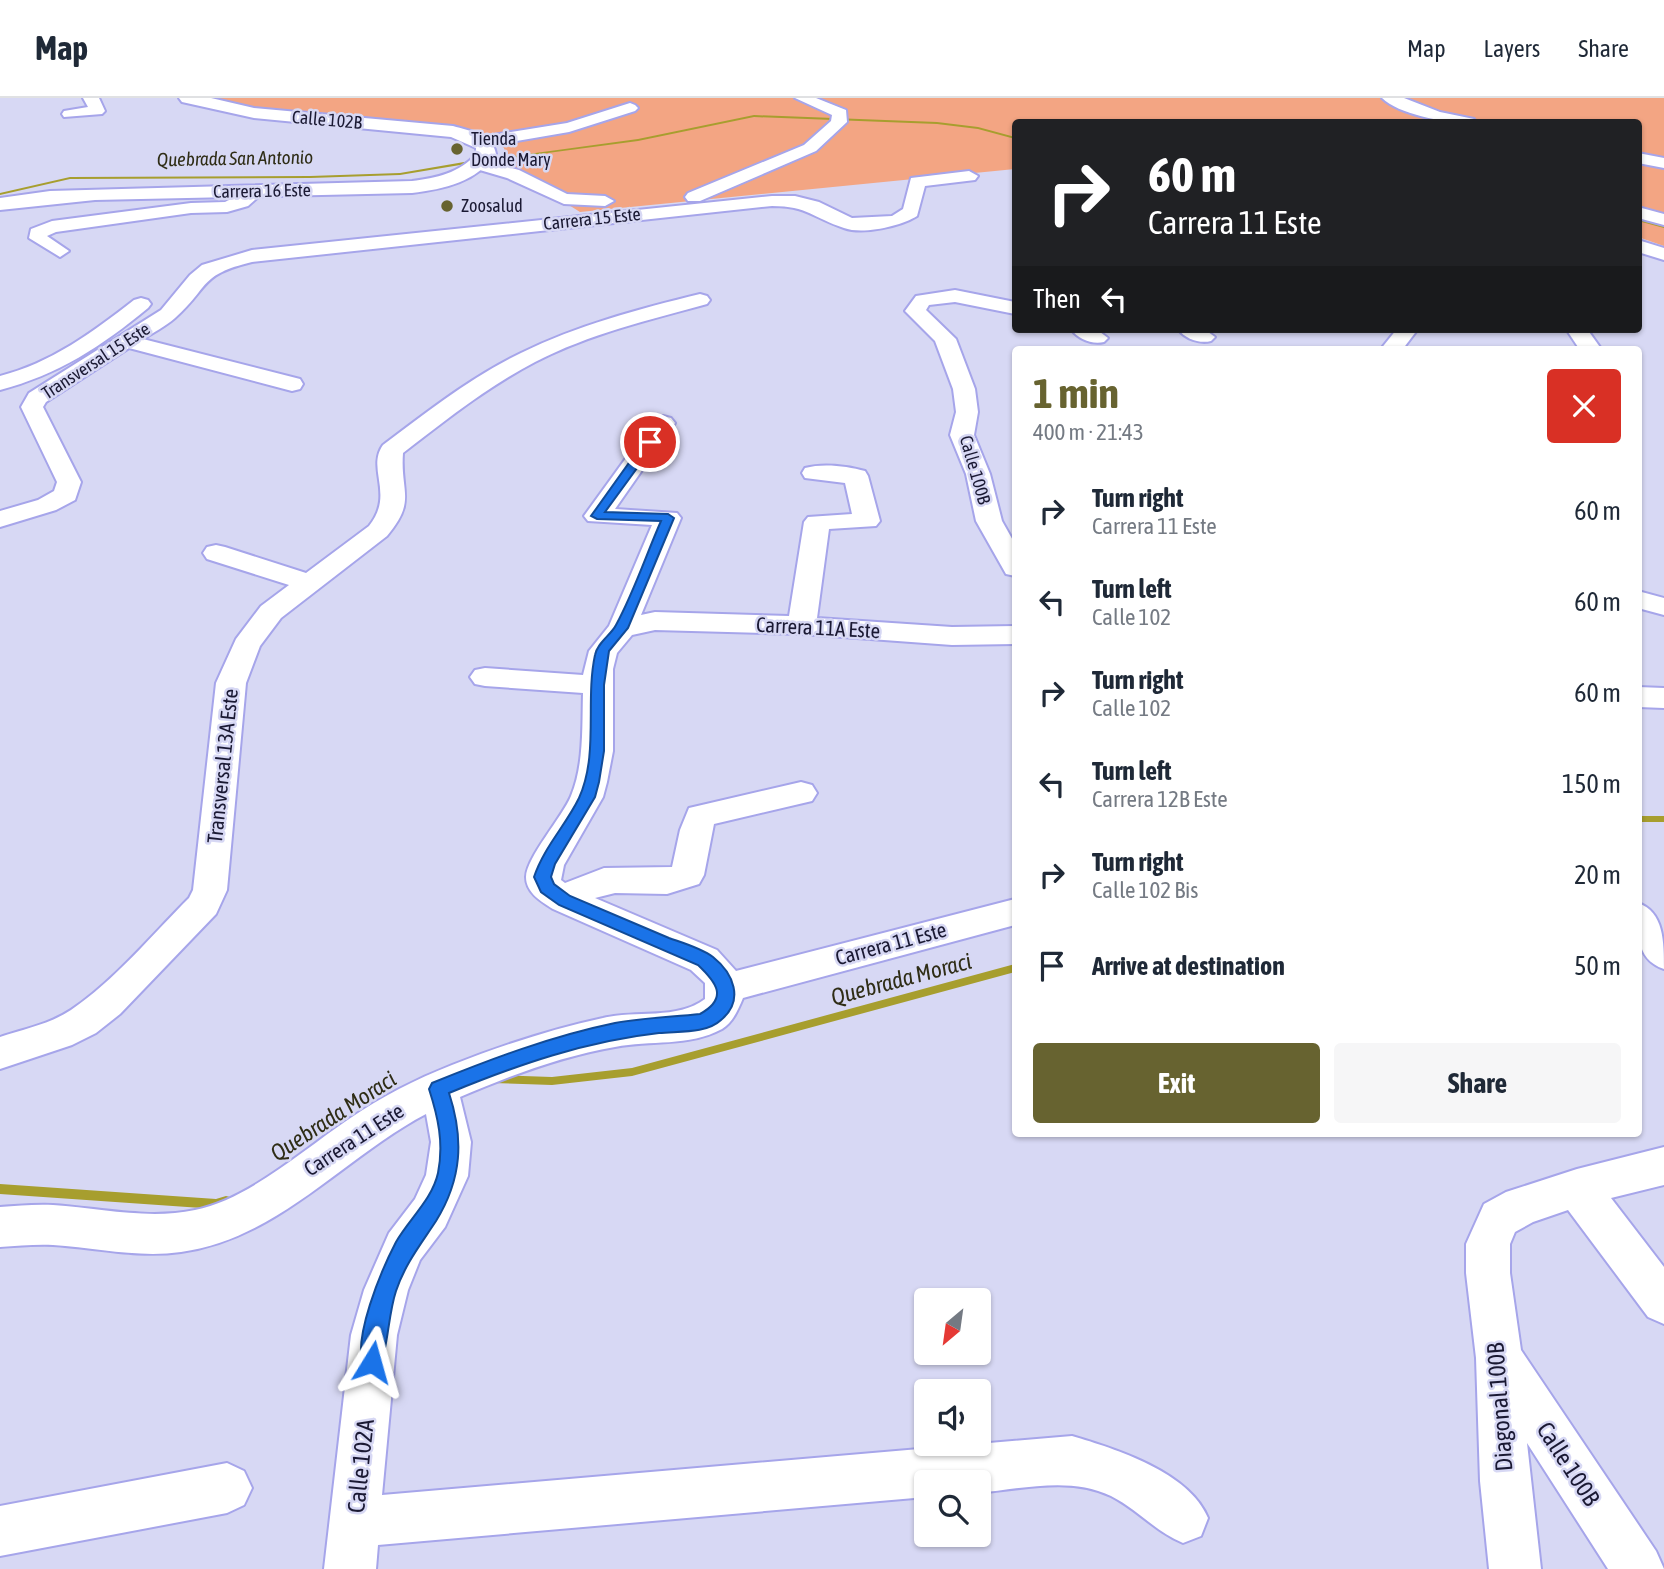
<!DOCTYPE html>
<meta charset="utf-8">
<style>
:root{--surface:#fff;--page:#f6f6f7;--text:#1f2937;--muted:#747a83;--line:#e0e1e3;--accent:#676330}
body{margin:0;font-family:"Asap Condensed",sans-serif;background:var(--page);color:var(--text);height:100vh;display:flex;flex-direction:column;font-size:26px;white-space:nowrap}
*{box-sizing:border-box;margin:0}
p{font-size:23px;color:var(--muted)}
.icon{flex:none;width:38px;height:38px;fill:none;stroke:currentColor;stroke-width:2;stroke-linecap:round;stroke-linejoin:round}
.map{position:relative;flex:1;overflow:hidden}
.drawer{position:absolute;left:1012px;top:248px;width:630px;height:791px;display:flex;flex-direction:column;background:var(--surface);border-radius:7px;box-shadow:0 2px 5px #0004}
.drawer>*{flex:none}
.banner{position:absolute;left:1012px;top:21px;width:630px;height:214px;border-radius:7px;box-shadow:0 2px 5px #0004;background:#202124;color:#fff;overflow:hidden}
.needle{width:46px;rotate:209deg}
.fabs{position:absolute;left:914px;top:1190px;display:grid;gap:14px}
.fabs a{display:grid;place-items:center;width:77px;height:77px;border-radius:7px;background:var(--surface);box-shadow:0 2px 5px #0004;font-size:35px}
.pin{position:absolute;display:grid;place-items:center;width:60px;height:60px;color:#fff;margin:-30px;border:4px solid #fff;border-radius:50%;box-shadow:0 2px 7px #0007}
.me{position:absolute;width:77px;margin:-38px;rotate:8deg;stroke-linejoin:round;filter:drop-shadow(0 0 5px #0008)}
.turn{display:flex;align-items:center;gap:24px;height:147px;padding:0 21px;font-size:32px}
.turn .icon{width:91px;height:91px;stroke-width:2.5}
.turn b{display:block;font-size:49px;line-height:60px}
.then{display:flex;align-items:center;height:66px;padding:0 21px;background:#0003;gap:14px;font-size:26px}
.round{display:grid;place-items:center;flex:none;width:74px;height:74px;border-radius:7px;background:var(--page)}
.summary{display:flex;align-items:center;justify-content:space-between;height:119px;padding:0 21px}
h1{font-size:42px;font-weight:700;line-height:52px;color:var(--accent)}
.cta{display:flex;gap:14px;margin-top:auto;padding:14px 21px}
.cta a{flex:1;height:80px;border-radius:7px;background:var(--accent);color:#fff;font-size:28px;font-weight:700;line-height:80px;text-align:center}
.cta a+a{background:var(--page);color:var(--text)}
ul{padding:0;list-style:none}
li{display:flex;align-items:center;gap:21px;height:91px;padding:0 21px}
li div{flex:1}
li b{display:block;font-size:26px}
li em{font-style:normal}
header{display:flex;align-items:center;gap:42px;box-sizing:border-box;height:98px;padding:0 35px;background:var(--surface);border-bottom:2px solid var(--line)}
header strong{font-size:33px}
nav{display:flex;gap:38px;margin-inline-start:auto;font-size:24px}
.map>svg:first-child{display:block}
</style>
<header>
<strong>Map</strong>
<nav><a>Map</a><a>Layers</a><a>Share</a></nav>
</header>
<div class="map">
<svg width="1664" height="1471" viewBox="0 0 1664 1471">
<rect width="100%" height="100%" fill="#d7d8f4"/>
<path fill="#f3a583" d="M203,0H1664V148L1638,139V24H1015V71L580,114L508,69L504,50C466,27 422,27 379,24C320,18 261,16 203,0Z"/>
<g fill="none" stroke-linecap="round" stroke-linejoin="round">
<g fill="#a79e2e" fill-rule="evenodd">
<polygon points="754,17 937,24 978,29 1015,39 1015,41 978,31 937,26 754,19 638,43 494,62 492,61 638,41"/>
<polygon points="470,63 472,65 400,77 310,80 70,81 0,97 0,95 70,79 310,78 400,75"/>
<polygon points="1638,121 1664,128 1664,130 1638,123"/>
<rect x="1638" y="718" width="26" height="6"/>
<polygon points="1015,866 1015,874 632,978 552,987 492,985 488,984 487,981 488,978 492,977 552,979 632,970"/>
<polygon points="0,1086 216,1101 226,1098 230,1099 232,1103 230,1107 216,1111 0,1096"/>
</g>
<defs>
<g id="minor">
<polygon points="83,0 99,0 105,13 102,16 64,19 62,16 64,13 88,9"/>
<polygon points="795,0 816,0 846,12 847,24 816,53 700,103 688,103 685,99 688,95 804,47 831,23 832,17"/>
<path d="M1382,0H1404L1440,14L1474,21L1476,24C1451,26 1401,18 1382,0Z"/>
<polygon points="630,5 635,7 638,10 635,13 569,34 481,49 473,44 481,39 567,25"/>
<polygon points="1638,55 1664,60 1664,70 1638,65"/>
<polygon points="479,61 519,72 567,96 605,98 614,103 605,108 564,106 507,80 473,70 471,66"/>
<path d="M969,73L978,78L975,82L925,88L917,118C901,128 863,137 844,130C813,120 808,108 772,108L252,164C198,177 210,189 175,220C166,228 153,235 143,241L300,281L303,286L300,291L292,293L129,250L46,304L43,309L81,384L75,402L56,412L0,429V413L38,402L54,393L57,384L21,309L29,295L161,212L190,177L202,167L252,152L772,98H795L819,104L852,120L892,118L903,111L911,80Z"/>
<polygon points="256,88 265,93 248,108 227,114 191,115 56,134 47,138 69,153 60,159 29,140 31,131 52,123 191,105 225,104"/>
<polygon points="1638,109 1664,116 1664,127 1638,120"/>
<polygon points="1638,142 1664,150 1664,162 1638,154"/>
<polygon points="955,192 1015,204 1015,216 955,204 929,207 926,212 956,241 975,291 978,314 974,337 990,376 1002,423 1015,446 1015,478 1006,476 976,423 966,376 950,337 956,314 953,291 935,243 905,213 916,198"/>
<path d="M700,196L707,198L710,202L707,206C649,222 589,236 535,264C487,289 446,322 403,355C400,395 417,402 387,438L281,520L260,548L246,585L227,792L216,816L120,916L96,935L72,947L0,971V939C24,931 50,926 71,912C114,883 153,836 189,800L193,792L216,585L236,541L261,508L289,487L207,461L203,455L207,449L216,447L225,449L306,475L369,428C395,396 366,371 383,347C427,314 471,279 521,255C578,227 639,211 700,196Z"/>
<path d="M141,200L148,202L151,206L148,210C102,248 58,277 0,292V278C51,265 93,234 134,202Z"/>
<path d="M1071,231H1096L1108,240L1104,244C1092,247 1078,241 1071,231Z"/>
<path d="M1178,231H1204L1215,239L1211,243C1200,246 1185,241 1178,231Z"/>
<polygon points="1397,231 1418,231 1402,252 1380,252"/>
<polygon points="1566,231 1587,231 1602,252 1580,252"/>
<path d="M663,318L671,320L675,325L615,411L677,415L681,420L641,517L655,514L789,518L804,424L808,419L852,416L845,385L805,380L802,375L805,370C823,365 847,368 865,373L868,378L880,423L876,428L829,431L817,520L952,529L1015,528V546L952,547L802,536L655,532L632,537L617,555L613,571V653L607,684L603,699L564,767L561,782L565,785L604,770L672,769L680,732L689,710L801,684L812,687L817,695L812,703L714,726L704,777L699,786L667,796L615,795L595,800L717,852L736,873L1015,801V827L743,900C738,912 733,924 722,931C689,949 650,942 615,949C562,958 509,978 460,999L471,1044L468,1078L445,1129L420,1162L408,1192L397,1237L382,1397L1072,1338C1116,1351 1189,1374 1208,1420L1201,1438L1183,1445C1156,1434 1137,1411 1111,1398C1070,1378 1021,1391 978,1395V1384H926V1399L378,1447L376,1471H324L351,1237L364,1192L389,1135L415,1101L426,1077L431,1044L426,1016C344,1059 278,1141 181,1154C139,1160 96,1150 53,1147C36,1146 18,1148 0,1149V1109C18,1108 35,1106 53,1107C100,1110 148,1122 195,1112C249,1101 303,1052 349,1021C381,999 416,981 452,967C500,948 552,931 603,920C635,912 678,922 705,901V885L691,872L553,811C542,804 526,795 526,779C526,760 563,718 571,698C584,667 582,629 583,595L485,588L475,586L470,579L475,572L485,570L583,577L589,553L609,528L652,427L588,423L584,418L655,320Z"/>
<polygon points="1638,493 1664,500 1664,517 1638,510"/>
<polygon points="1638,589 1664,590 1664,610 1638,609"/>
<path d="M1638,805C1664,814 1664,844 1664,871C1634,861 1638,831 1638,805Z"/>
<polygon points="1664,1049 1664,1087 1611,1100 1664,1169 1664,1226 1648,1219 1568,1112 1533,1124 1515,1134 1510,1146 1510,1175 1521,1252 1656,1453 1664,1471 1608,1471 1527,1345 1541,1471 1489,1471 1480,1383 1476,1260 1466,1175 1466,1146 1484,1106 1506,1094 1577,1071"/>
<polygon points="227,1365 244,1373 252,1390 244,1407 227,1415 0,1458 0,1408"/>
</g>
<path id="major" d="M179,0H211L254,10L453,28C470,33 493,36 496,56C476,84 445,91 412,95L95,102L0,112V100L50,93L412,83C436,80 460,75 476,56V50L451,39L254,20L182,4Z"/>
</defs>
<use href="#minor" stroke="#a6a5ea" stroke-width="4"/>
<use href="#major" stroke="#a6a5ea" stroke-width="4"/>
<use href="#minor" fill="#fff" fill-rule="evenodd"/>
<use href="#major" fill="#fff" fill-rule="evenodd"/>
</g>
<path fill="#1a73e8" stroke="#114b97" stroke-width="2" d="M646,341L656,344L605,414L668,416L674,420L628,530L609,553L604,587V653L599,684L595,699L555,766L551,779L554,786L570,798C603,812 636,826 669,840C683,845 701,850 713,859C733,875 745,902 721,922C706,936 679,933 659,935C586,943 517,967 449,995C464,1041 462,1081 436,1123C421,1146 405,1166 396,1193C388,1217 388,1251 379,1272L372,1275L364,1272C351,1242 382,1171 396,1144C409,1121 432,1102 438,1075C444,1045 438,1019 429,991L432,985C491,961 552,938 615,925C643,920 672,919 700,916C729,900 716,884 698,867L559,807L541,794L534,779C544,749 566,727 579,700C599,656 585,603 595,557C597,545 611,537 616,527C634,494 646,457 661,423L597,421L591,418Z"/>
<g fill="#676330" stroke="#d7d8f4" stroke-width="2.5">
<circle cx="457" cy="51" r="7"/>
<circle cx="447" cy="108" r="7"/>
</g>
<g text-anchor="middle" stroke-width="5" stroke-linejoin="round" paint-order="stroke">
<g font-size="18" fill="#1a1933" stroke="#d7d8f4">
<text transform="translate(327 22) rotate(5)" y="6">Calle 102B</text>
<text transform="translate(262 93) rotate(-1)" y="6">Carrera 16 Este</text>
<text transform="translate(592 121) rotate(-6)" y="6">Carrera 15 Este</text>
<text transform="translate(96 263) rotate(-33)" y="6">Transversal 15 Este</text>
<text transform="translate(975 372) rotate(74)" y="6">Calle 100B</text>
</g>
<g font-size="18" fill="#1a1933" stroke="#d7d8f4" text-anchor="start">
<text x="471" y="47">Tienda<tspan x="471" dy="21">Donde Mary</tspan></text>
<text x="461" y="114">Zoosalud</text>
</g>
<g font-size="19" font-style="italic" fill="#2f2d16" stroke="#d7d8f4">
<text transform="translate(235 60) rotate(-1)" y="7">Quebrada San Antonio</text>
</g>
<g font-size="21" fill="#1a1933" stroke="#d7d8f4">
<text transform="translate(818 530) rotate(3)" y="7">Carrera 11A Este</text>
<text transform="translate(223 668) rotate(-84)" y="7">Transversal 13A Este</text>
<text transform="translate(891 846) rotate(-15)" y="7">Carrera 11 Este</text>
<text transform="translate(354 1042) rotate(-33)" y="7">Carrera 11 Este</text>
</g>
<g font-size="23" font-style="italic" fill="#2f2d16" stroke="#d7d8f4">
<text transform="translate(901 881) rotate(-15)" y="8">Quebrada Moraci</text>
<text transform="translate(333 1018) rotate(-33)" y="8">Quebrada Moraci</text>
</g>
<g font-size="24" fill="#1a1933" stroke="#d7d8f4">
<text transform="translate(1500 1309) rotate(-94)" y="8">Diagonal 100B</text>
<text transform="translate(1568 1366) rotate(57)" y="8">Calle 100B</text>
<text transform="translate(361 1368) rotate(-84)" y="8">Calle 102A</text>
</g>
</g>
</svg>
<div class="fabs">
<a><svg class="needle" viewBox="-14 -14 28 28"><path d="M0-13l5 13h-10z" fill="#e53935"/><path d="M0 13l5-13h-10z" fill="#747a83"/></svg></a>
<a><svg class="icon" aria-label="sound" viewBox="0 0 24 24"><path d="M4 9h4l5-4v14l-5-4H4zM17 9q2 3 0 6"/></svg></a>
<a><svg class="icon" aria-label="search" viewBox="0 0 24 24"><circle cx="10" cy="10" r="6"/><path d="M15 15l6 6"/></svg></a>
</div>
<div class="pin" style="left:650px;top:344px;background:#d93025"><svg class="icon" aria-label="arrive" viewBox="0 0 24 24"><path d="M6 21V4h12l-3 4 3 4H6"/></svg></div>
<svg class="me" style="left:372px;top:1264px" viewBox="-20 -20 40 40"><path d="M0-17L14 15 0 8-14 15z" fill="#1a73e8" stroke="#fff" stroke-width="4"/></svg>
<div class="banner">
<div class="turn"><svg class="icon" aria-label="right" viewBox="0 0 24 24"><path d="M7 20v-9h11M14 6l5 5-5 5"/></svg><div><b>60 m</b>Carrera 11 Este</div></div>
<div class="then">Then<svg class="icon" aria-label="left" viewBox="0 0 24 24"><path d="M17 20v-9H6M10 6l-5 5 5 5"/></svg></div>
</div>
<section class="drawer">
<div class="summary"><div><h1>1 min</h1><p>400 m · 21:43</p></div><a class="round" style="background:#d93025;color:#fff"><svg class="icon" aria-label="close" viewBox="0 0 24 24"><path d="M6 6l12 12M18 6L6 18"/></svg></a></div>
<ul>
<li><svg class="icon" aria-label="right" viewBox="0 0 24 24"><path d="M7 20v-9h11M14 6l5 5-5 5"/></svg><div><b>Turn right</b><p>Carrera 11 Este</p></div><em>60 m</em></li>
<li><svg class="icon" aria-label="left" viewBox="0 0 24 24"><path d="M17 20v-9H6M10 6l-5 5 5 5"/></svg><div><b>Turn left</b><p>Calle 102</p></div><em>60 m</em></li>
<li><svg class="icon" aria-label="right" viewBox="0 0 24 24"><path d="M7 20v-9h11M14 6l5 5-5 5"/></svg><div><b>Turn right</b><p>Calle 102</p></div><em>60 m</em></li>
<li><svg class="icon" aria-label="left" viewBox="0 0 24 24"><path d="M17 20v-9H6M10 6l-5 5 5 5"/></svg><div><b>Turn left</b><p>Carrera 12B Este</p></div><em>150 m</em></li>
<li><svg class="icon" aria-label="right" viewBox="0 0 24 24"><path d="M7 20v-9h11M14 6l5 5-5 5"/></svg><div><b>Turn right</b><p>Calle 102 Bis</p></div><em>20 m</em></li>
<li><svg class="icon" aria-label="arrive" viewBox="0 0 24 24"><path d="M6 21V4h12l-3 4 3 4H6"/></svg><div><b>Arrive at destination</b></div><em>50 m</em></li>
</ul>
<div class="cta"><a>Exit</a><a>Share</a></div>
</section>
</div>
